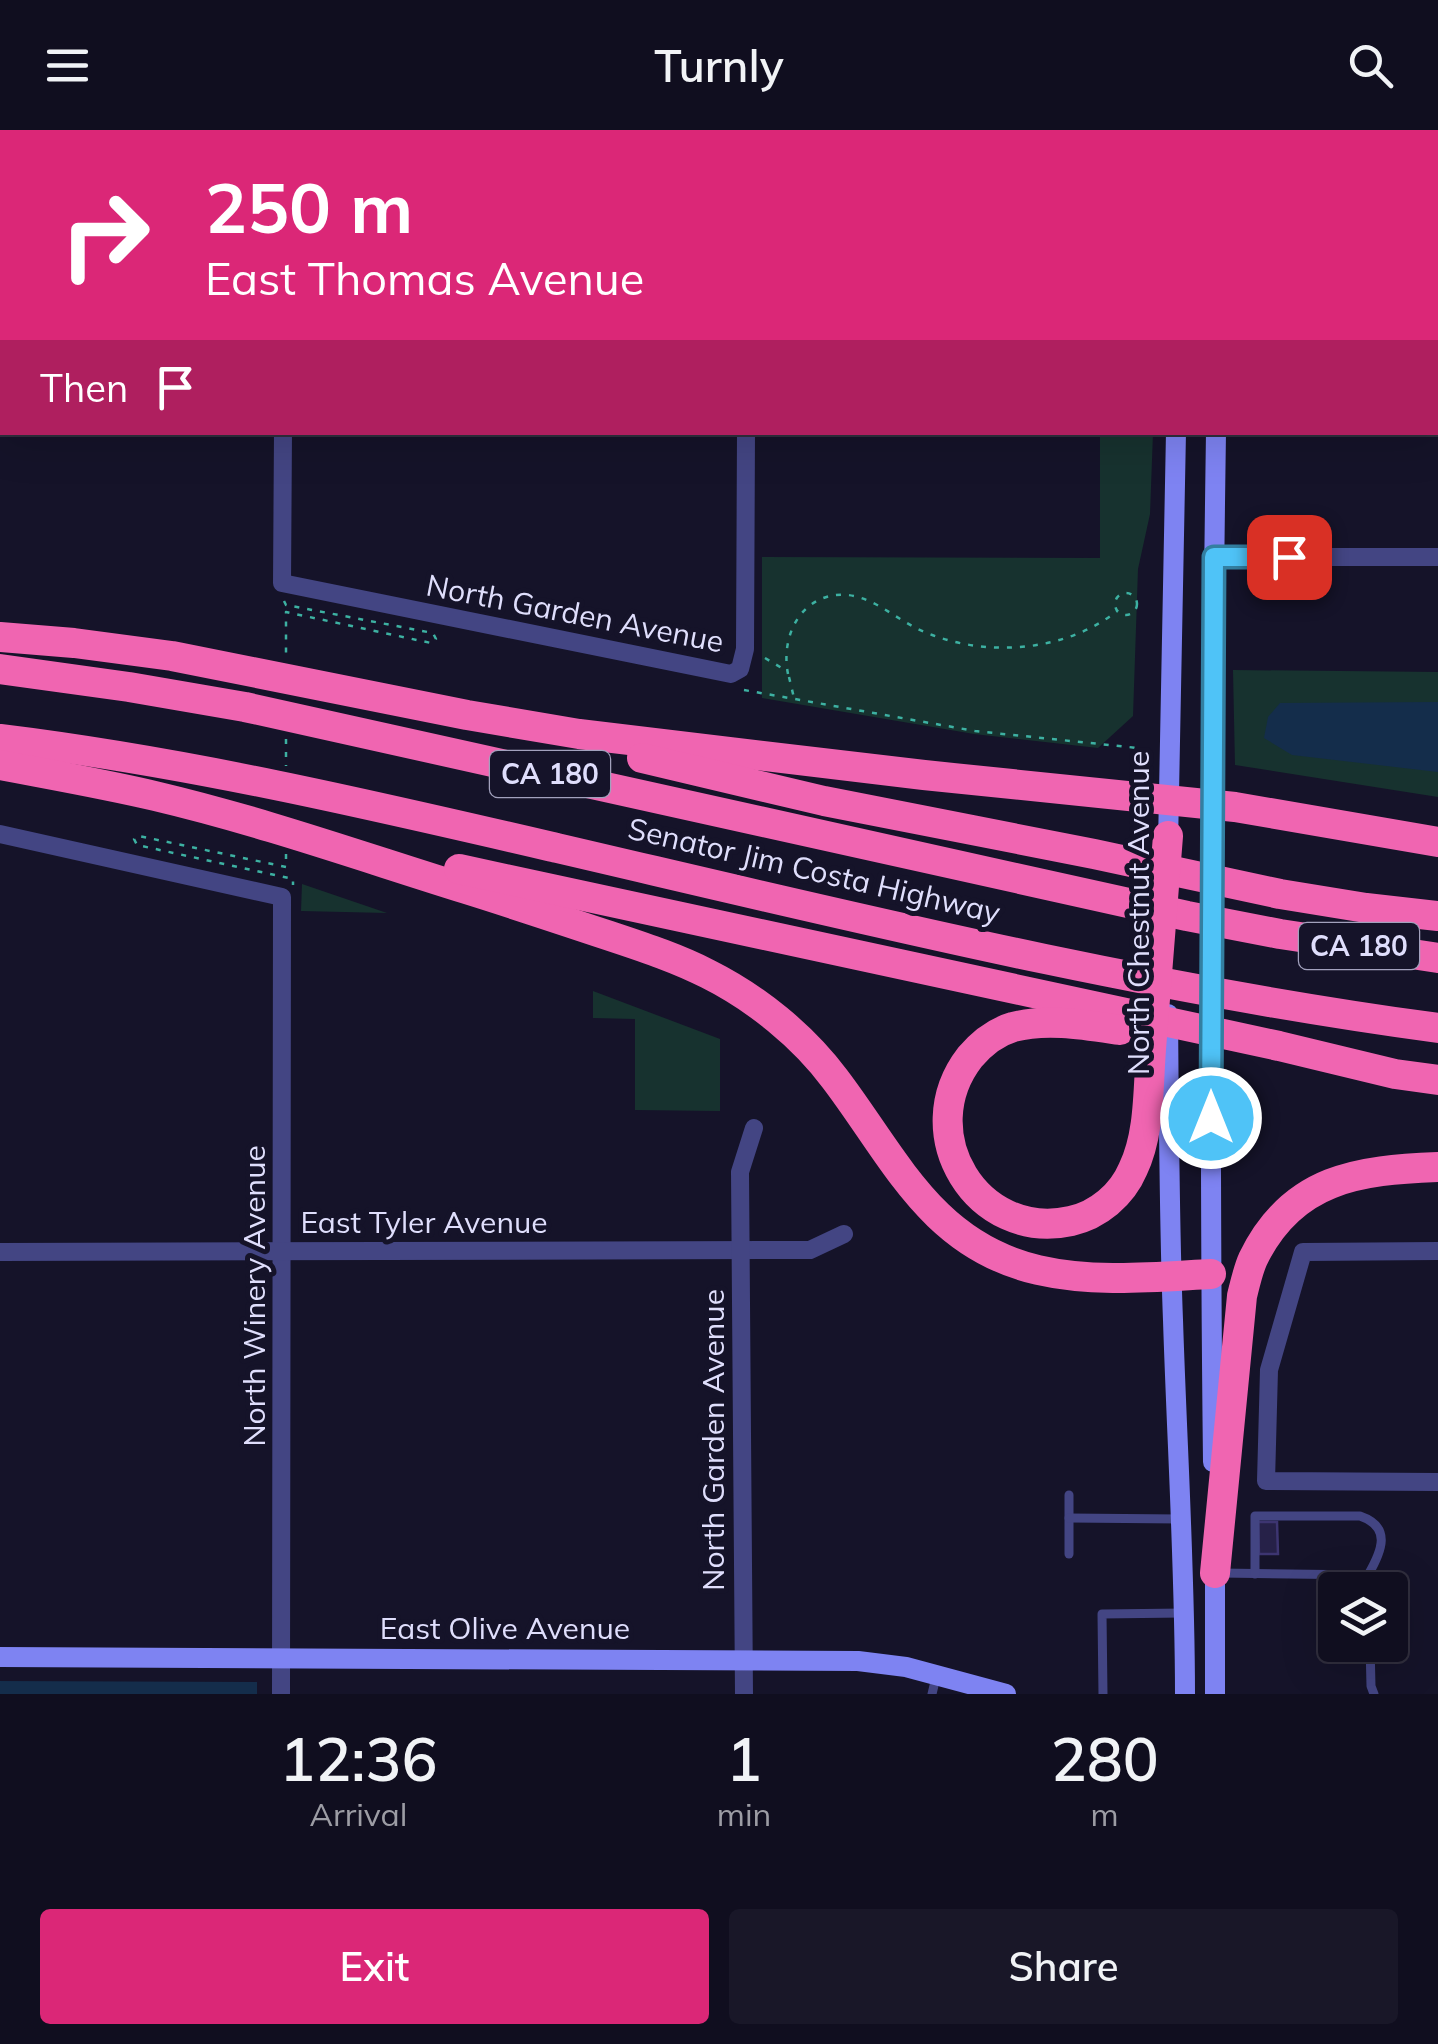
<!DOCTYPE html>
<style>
:root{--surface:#100e1f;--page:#191728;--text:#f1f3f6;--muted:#9c9ca4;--line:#302e3d;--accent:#db2777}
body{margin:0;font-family:Mulish,sans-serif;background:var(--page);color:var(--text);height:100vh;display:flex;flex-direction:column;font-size:38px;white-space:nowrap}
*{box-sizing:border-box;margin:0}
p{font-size:32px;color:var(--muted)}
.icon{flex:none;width:55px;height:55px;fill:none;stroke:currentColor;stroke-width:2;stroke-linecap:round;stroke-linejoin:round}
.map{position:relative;height:1564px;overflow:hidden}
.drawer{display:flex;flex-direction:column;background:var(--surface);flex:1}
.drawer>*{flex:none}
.guide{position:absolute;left:0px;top:0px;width:1440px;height:305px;box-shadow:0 10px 40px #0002,0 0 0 2px var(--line);background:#db2777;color:#fff;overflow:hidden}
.buttons{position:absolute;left:1318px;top:1442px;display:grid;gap:20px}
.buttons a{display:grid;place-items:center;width:90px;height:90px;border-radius:10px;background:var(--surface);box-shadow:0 10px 40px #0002,0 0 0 2px var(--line);font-size:50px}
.pin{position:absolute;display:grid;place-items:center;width:85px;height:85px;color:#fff;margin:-42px;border-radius:20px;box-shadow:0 5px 15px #0006}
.me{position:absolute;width:110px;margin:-55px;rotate:0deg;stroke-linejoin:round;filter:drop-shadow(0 0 8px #0008)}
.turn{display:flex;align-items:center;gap:35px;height:210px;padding:0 40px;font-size:45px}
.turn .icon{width:130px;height:130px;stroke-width:2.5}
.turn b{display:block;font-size:70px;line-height:85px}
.then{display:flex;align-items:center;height:95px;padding:0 40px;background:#0003;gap:20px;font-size:38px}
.eta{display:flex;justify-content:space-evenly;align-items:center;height:170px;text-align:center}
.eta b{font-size:60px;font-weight:600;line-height:70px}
.primary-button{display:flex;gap:20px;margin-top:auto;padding:20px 40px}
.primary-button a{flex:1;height:115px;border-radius:10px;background:var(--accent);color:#fff;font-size:40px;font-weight:600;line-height:115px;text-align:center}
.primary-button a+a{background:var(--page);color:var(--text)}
header{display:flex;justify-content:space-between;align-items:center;height:130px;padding:0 40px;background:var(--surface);font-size:45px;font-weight:600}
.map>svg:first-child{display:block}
</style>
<header><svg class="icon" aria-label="menu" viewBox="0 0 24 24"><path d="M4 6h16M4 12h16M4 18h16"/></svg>Turnly<svg class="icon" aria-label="search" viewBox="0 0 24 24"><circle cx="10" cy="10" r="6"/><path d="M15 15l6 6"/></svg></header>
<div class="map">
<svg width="1438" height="1564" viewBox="0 0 1438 1564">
<rect width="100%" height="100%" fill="#151329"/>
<g fill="#17322f">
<polygon points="1100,303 1153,303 1150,384 1138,439 1133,586 1098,618 974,604 762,568 762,427 1100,428"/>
<polygon points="1233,540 1438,542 1438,667 1235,635"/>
<polygon points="302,754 387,783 301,781"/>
<polygon points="593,861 720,909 720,981 635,980 635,889 593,888"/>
</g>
<g fill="#142d4b">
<polygon points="1438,572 1438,642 1292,625 1264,608 1268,587 1280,573"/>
<polygon points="0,1551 257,1552 257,1564 0,1564"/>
</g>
<polygon fill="#262148" stroke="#3d3571" stroke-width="2.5" points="1258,1392 1277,1392 1278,1424 1259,1424"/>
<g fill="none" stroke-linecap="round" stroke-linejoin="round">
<g stroke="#3db1a2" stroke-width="2.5" stroke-dasharray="5 8" stroke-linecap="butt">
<circle cx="1126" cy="474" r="11"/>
<polyline points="284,471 286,475 433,503 436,509 431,513 286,482 286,526"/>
<polyline points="765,528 785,540"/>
<path d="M788,544C780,504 803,461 848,465C874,468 895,488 918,499C979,528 1063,524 1117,481"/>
<polyline points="789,547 794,568"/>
<polyline points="744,560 975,601 1138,618"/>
<polyline points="286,609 286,636"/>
<polyline points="286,724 286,737 139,706 134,709 137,715 293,749 293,755"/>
</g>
<g stroke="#434583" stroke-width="9">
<polyline points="1069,1365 1069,1424"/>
<polyline points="1069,1388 1180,1389"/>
<polyline points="1221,1443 1368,1445 1369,1460"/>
<path d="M1255,1444V1386H1360C1392,1397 1382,1421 1368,1445"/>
<polyline points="1370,1515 1371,1556 1374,1564"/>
<polyline points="932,1564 936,1547"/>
<polyline points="1103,1564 1102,1484 1183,1483"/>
</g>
<g stroke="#434583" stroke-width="18">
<polyline points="282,0 282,2"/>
<polyline points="746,2 746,0"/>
<polyline points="0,194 2,194"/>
<polyline points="283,302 282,453 731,544 740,539 745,519 746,302"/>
<polyline points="1214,427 1438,427"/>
<polyline points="0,704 282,767 281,1564"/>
<polyline points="1438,1121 1303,1122 1269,1240 1266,1351 1438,1352"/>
<polyline points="0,1122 810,1120 844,1104"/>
<polyline points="744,1564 740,1042 754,998"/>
</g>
<g stroke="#7e83f2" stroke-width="20">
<polyline points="1191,0 1192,2"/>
<polyline points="1223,2 1223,0"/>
<polyline points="1168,715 1176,302"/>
<path d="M1168,884C1169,986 1169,1088 1173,1190C1177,1315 1185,1439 1185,1564"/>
<path d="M1213,1332C1209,989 1211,646 1216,302"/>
<polyline points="1215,1431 1215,1564"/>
<polyline points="0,1527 858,1531 906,1537 1006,1564"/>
</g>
<g stroke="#f065b1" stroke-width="30">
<polyline points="0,507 74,513 172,526 467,585 579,604 924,645 1235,677 1438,712"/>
<polyline points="0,539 129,557 245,577 1187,786 1280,804 1438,828"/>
<path d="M0,609C188,632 372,675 557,718C849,786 1140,858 1438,898"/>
<polyline points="642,628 824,671 1094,724 1280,764 1366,778 1438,786"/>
<path d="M0,635C52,645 104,654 155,666C261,691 363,727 466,759C514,774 562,790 610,806C643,817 677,828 708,844C756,868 803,906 835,949C895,1028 931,1115 1038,1140C1094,1153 1154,1147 1211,1144"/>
<polyline points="459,739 1279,916 1395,944 1438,950"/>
<path d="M1120,900C1086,895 1047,888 1013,897C996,902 981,914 970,927C911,1003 977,1112 1071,1091C1098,1085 1122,1065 1133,1039C1150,1004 1148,958 1151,919C1156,848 1162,777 1168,706"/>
<path d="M1215,1443L1242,1166C1245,1154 1248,1140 1253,1129C1292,1048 1359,1040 1438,1037"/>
</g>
</g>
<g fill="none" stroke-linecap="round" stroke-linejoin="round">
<defs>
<polyline id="route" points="1211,988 1214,427 1289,427"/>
</defs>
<use href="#route" stroke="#337fa1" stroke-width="25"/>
<use href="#route" stroke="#4fc3f7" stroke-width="18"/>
</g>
<g text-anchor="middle" stroke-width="10" stroke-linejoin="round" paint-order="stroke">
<g fill="#151329" stroke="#a2a1bd" stroke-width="2.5">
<rect x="490" y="621" width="120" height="46" rx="8"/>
<rect x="1299" y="793" width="120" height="46" rx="8"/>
</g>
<g font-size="28" font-weight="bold" fill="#dfdefc">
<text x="550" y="654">CA 180</text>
<text x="1359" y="826">CA 180</text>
</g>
<g font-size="30" fill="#dfdefc" stroke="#151329">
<text transform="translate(575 484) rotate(11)" y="10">North Garden Avenue</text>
<text transform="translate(814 741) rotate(13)" y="10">Senator Jim Costa Highway</text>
<text transform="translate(1139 783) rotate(-90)" y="10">North Chestnut Avenue</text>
<text x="424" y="1103">East Tyler Avenue</text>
<text transform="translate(255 1166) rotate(-90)" y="10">North Winery Avenue</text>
<text transform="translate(714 1310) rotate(-90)" y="10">North Garden Avenue</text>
<text x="505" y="1509">East Olive Avenue</text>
</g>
</g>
</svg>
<div class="buttons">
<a><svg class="icon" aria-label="layers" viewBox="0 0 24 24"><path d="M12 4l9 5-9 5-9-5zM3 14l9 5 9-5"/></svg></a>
</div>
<div class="pin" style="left:1289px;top:427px;background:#d93025"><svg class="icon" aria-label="arrive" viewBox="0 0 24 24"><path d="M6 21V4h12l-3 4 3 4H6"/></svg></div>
<svg class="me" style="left:1211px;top:988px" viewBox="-20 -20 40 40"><circle r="17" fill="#4fc3f7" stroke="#fff" stroke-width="3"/><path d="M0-11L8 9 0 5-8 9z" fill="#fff"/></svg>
<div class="guide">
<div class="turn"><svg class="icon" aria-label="right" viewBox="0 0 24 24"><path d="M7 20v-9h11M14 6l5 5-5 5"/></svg><div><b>250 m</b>East Thomas Avenue</div></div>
<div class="then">Then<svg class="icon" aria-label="arrive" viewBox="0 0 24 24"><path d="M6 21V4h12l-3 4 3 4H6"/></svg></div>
</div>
</div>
<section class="drawer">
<div class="eta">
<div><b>12:36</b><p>Arrival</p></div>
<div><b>1</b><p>min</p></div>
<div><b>280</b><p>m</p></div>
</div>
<div class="primary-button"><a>Exit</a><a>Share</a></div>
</section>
